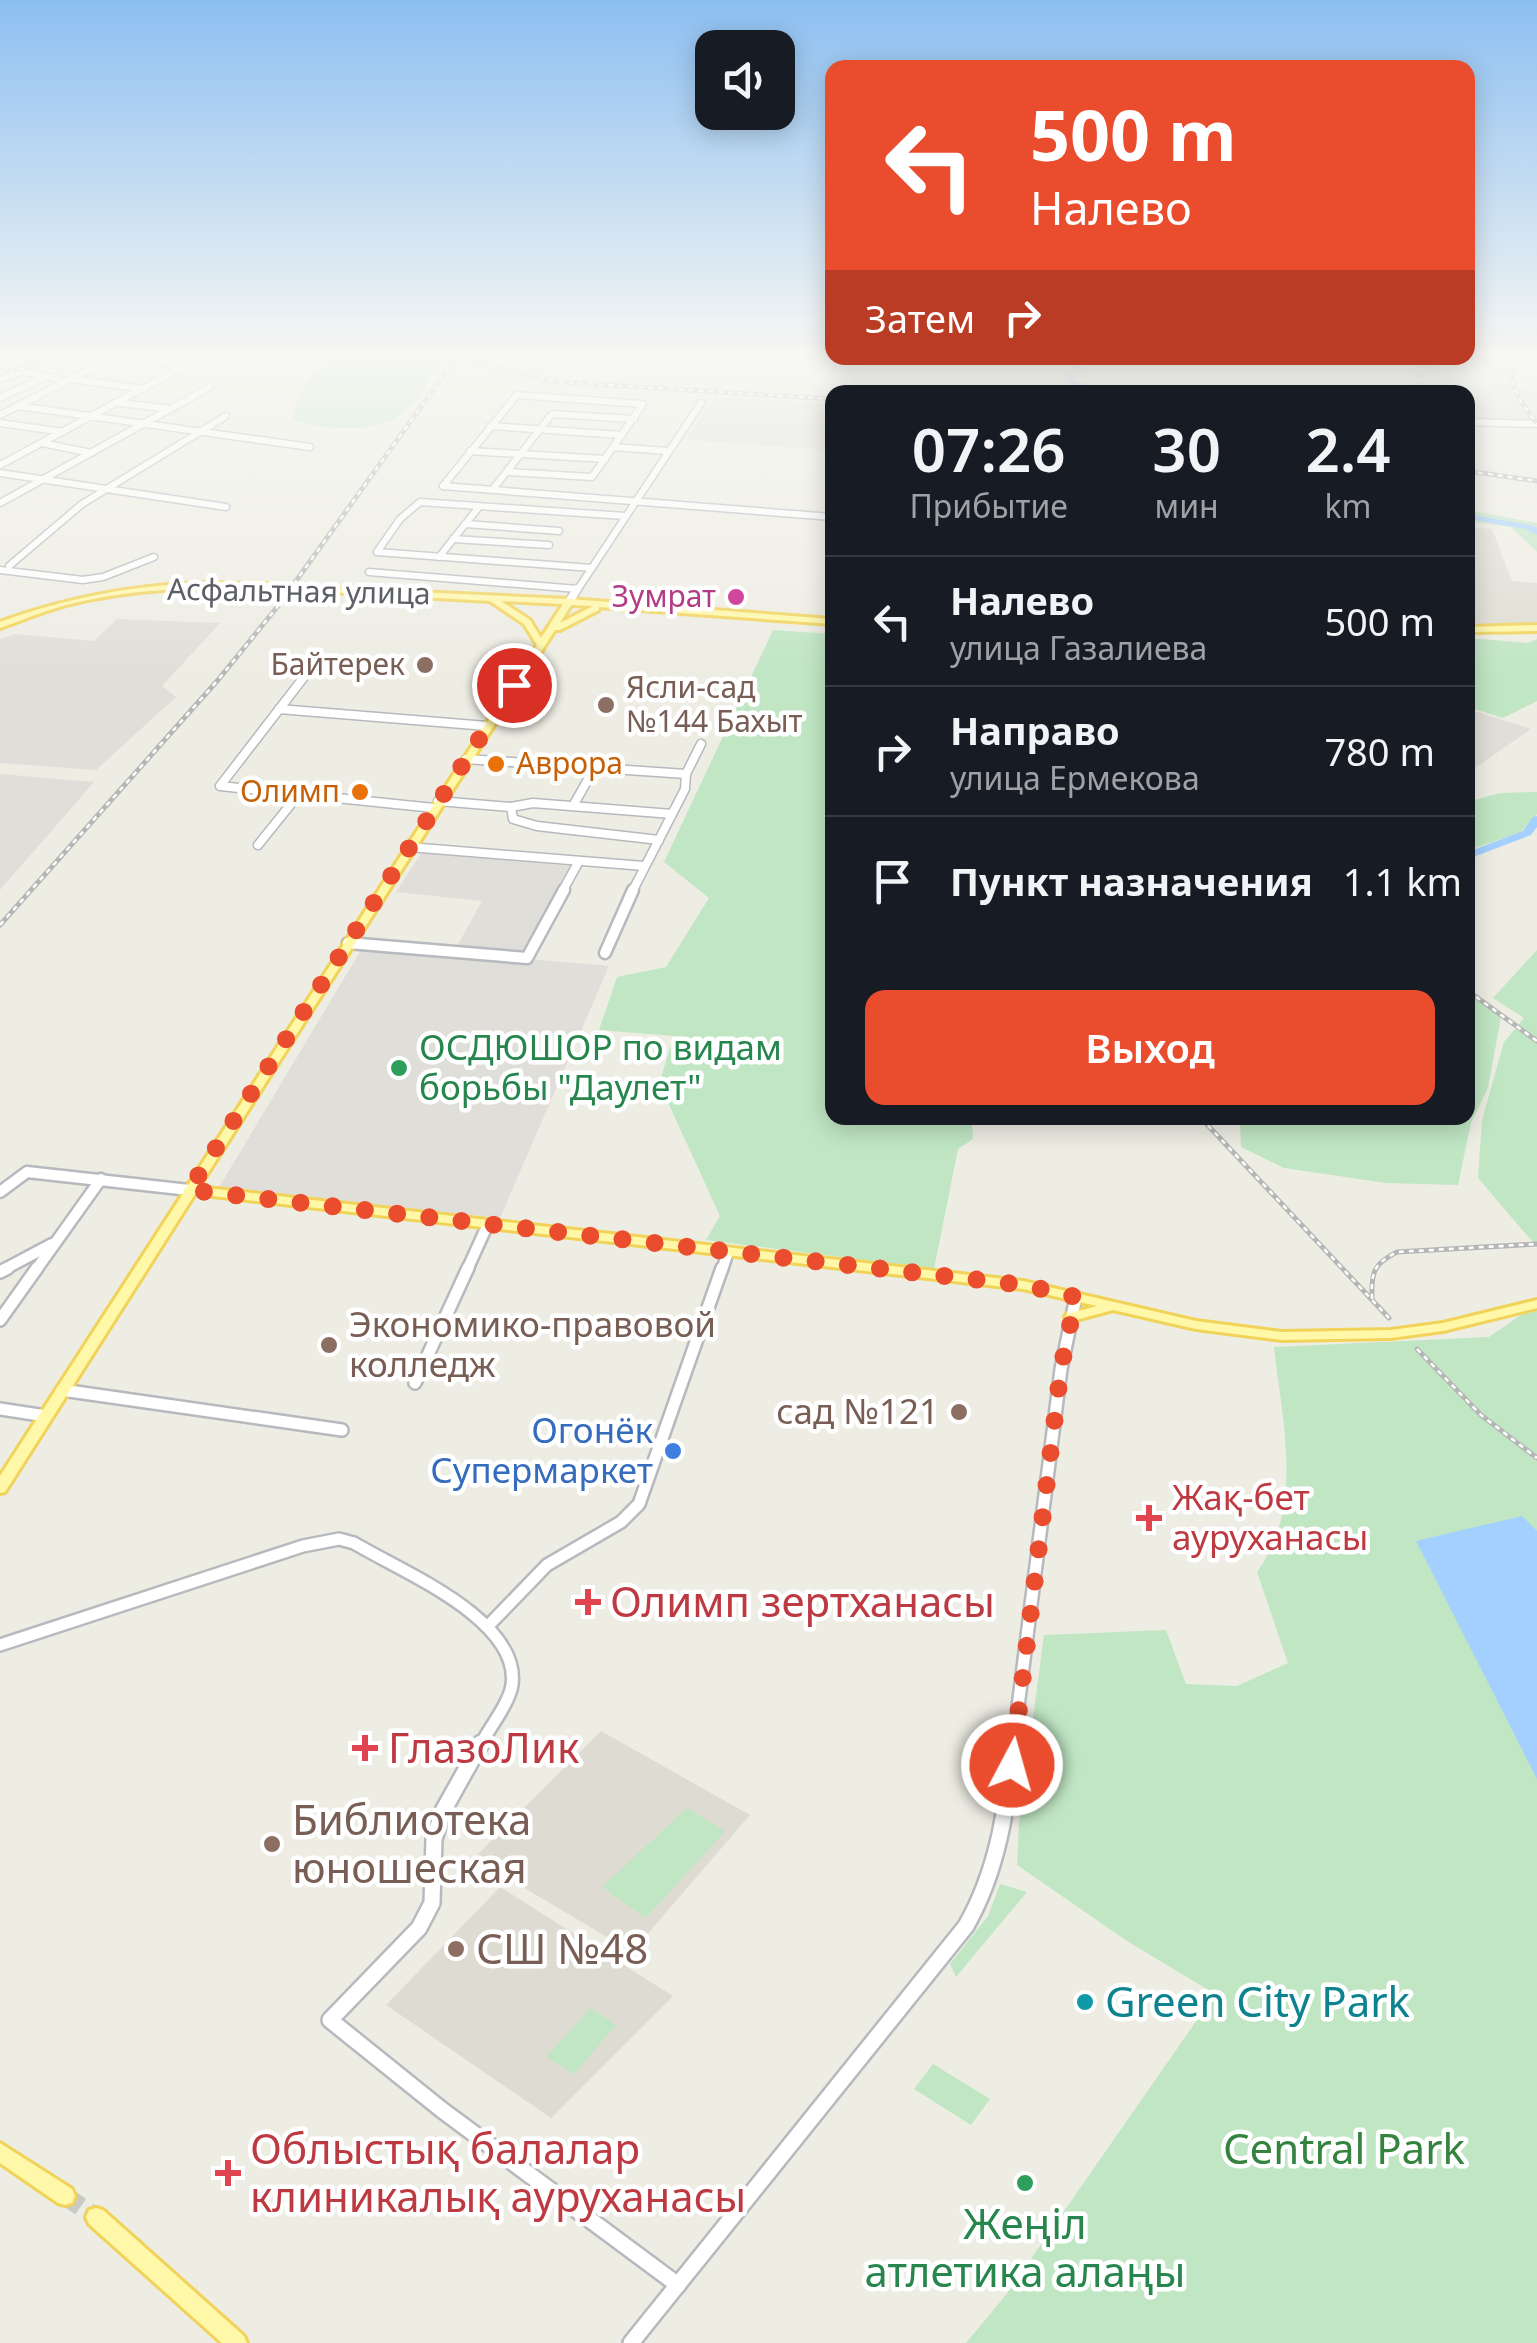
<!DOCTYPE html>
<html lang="ru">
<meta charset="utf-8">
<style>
:root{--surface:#171b24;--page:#20242c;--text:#f1f3f6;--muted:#9ea1a6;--line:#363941;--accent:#ea4c2e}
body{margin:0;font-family:"Noto Sans",sans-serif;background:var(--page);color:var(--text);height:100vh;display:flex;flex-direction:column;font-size:38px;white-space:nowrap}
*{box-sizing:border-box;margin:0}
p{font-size:32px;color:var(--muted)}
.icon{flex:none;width:55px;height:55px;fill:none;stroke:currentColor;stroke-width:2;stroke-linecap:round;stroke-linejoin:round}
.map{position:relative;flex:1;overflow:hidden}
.details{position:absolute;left:825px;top:385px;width:650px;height:740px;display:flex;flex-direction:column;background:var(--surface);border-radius:20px;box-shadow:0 5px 25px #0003}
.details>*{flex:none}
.banner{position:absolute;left:825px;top:60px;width:650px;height:305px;border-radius:20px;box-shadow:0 5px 25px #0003;background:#ea4c2e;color:#fff;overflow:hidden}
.fabs{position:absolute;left:695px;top:30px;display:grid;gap:20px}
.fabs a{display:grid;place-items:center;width:100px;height:100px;border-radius:20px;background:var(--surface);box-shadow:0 5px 25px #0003;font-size:50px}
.pin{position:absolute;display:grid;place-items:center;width:85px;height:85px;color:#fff;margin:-42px;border:5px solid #fff;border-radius:50%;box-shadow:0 2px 10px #0007}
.me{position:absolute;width:110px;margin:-55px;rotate:6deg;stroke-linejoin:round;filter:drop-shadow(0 0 8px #0008)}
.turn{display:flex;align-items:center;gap:35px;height:210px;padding:0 40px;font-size:45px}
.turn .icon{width:130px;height:130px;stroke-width:2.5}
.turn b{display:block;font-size:70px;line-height:85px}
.then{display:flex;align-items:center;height:95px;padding:0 40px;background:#0003;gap:20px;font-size:38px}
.eta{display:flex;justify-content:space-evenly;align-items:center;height:170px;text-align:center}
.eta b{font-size:60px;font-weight:600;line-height:70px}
.cta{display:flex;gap:20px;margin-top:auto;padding:20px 40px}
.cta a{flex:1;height:115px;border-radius:20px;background:var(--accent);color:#fff;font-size:40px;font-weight:600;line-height:115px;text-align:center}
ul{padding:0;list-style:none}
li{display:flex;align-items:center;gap:30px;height:130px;padding:0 40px;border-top:2px solid var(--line)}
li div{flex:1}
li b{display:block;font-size:38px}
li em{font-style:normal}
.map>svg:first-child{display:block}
</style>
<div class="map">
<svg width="1537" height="2343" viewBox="0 0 1537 2343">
<rect width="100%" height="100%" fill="#eeede4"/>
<g fill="#e0ded8">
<polygon points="1468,351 1511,351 1509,388 1537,390 1537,422 1468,417 1468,392 1406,390 1414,365 1422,358 1468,358"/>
<polygon points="715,397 832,404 832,450 686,440"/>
<polygon points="117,619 220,623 162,686 176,697 96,770 0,763 0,639 15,634 94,641"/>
<polygon points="1468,709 1531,729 1468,773"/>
<polygon points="0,774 94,782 0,890"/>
<polygon points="422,852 570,866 523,955 456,948 482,901 396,892"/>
<polygon points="364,945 609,966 500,1218 218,1189"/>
</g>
<g fill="#dedcd2">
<polygon points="1468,527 1492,529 1512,581 1537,583 1537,623 1468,627"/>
<polygon points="601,1731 750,1815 632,1952 474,1858"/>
<polygon points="500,1887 673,1996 551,2118 386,2005"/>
</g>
<g fill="#c0e6c3">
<path d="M346,351H411L440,360L439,364C430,382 413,409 394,419C370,432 315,431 293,418C302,378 312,372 346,351Z"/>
<polygon points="1468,510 1537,523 1537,552 1511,527 1468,521"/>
<polygon points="773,630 832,634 832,1118 977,1118 972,1124 973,1139 958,1149 934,1269 706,1240 720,1216 659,1083 674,1036 599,1030 617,977 666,967 709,898 664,862"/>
<polygon points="1468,638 1528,643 1537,639 1537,701 1503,718 1468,707"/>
<polygon points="1537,792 1537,814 1520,833 1468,850 1468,802 1500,793"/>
<polygon points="1537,950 1537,1247 1478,1178 1482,1120 1504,1042 1524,1018 1493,998"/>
<polygon points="1468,994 1501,1017 1488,1088 1471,1123 1458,1185 1386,1183 1284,1168 1241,1147 1240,1124 1230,1118 1468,1118"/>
<path d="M1537,1304V2343H966L1005,2296L1215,1994L1127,1941L1017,1865L1019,1824L1044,1635L1166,1630L1186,1684L1237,1686L1288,1663L1257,1572C1305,1507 1282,1421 1274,1347L1489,1337Z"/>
<polygon points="687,1808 725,1831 646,1918 602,1887"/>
<polygon points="1000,1884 1027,1892 956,1977 950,1964 988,1916"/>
<polygon points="591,2008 616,2025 574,2074 546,2057"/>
<polygon points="933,2064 990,2099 971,2125 914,2089"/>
</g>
<polygon fill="#a3d0ff" points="1522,1516 1537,1531 1537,1779 1416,1541"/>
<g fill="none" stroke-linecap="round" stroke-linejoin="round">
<g fill="#a3d0ff" fill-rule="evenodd">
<polygon points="1070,358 1076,358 1083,371 1073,379 1099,392 1091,392 1065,381 1065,377 1075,370"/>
<polygon points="1468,514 1531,525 1537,528 1537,535 1526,529 1468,519"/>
<polygon points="1537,816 1537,827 1531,835 1468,859 1468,852 1523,831 1533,817"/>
</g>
<polyline stroke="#cacac4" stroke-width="19" stroke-dasharray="19 9" stroke-linecap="butt" points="65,2196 96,2217"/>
<defs>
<g id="minor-far4">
<polyline points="15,351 7,360 15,370 55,378 60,380 59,385"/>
<polyline points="9,364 42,351"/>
<polyline points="0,379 20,372"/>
<polyline points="71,379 144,389"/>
<polyline points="0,398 45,377"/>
<polyline points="120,403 171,409"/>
<polyline points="18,406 310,447"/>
<polyline points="0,415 110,359 168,362"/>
<polyline points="1468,422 1537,424"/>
<polyline points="0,423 63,432"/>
<polyline points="490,426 622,435"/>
<polyline points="42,443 91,453"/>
<polyline points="614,447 666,451"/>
<polyline points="470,451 605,459"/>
<polyline points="0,465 188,364"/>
<polyline points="0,473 226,507"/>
<polyline points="443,486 517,395 643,404 592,477 507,472"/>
<polyline points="443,486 832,517"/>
<polyline points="493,489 552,414 634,419"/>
<polyline points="0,503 210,387"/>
<polyline points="465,524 559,531"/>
<polyline points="453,539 549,545"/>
<polyline points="377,552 400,519 420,502 625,516"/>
<polyline points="377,552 592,568"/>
<polyline points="439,557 479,507"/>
<polyline points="9,566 82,504 226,416"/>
<polyline points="0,570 83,580 103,577 154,557"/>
<polyline points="369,572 578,589"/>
<polyline points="576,592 701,403"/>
</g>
<g id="minor-far3">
<polyline points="569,602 577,589"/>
<polyline points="304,677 220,786 434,808"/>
<polyline points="279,709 487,726"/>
<polyline points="466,759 686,774"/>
<polyline points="438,801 511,807 513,819 537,826 659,840"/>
<polyline points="573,806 595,767"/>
<polyline points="511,807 533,803 672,814"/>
<polyline points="258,845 299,794"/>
<polyline points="409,847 644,866"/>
<polyline points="562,892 579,861"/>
<polyline points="632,892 685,789 686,774 701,744"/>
</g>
<g id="minor-far2">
<polyline points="348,943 527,958 564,890"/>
<polyline points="605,953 633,890"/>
<polyline points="0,1192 27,1172 189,1190"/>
<polyline points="3,1270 52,1244"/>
<polyline points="36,1270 101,1179"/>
<polyline points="467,1270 487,1226"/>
<polyline points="722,1270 728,1252"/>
</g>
<g id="minor-far1">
<polyline points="0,1272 8,1268"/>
<polyline points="0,1320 37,1268"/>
<polyline points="415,1383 468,1268"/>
<polyline points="62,1390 342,1430"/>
<polyline points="0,1409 46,1416"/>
<polyline points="488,1626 547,1565 621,1522 639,1504 722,1268"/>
<path d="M0,1645L303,1546L339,1539L354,1543C400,1571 521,1619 512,1685C509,1704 489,1728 480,1746"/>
<polyline points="1013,1746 1061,1369 1076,1297"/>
</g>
<g id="minor">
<polyline points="481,1743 443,1811 434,1839 432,1903 419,1928 330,2020 442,2110 678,2285"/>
<path d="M631,2343L966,1926C999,1868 1006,1808 1014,1743"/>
</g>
<g id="major">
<path d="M199,583L267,584L271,586L267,588C200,587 132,588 66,605C44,611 22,620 0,628V622C65,598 130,586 199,583Z"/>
<path d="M308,587L569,599L832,619V624L599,607V610L560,630H555L199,1187L1023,1281L1196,1321L1282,1332L1391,1330L1443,1323L1537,1300V1308L1443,1331L1391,1338L1282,1340L1196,1329L1113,1310L1072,1321L1065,1317L1067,1314L1097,1306L1023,1289L195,1194L5,1492L0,1493V1476L184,1192L183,1190L187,1187L537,645L524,624L490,601L311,591H308ZM501,601L563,604L541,638L530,620ZM571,605L593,606L560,623Z"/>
<polygon points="1537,625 1537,631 1468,632 1468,627"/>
<polygon points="0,2143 72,2189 75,2196 72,2203 65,2205 58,2203 0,2163"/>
<polygon points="96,2208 103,2210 244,2336 247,2343 222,2343 89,2224 86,2217 89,2210"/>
</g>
</defs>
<use href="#minor-far4" stroke="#b6b9be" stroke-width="9"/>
<use href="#minor-far3" stroke="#b6b9be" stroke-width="11"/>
<use href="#minor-far2" stroke="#b6b9be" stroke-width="15"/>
<use href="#minor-far1" stroke="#b6b9be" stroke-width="16"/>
<use href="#minor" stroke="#b6b9be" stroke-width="20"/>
<use href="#major" stroke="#f2d359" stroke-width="6"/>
<use href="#minor-far4" stroke="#fff" stroke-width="6"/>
<use href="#minor-far3" stroke="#fff" stroke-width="8"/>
<use href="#minor-far2" stroke="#fff" stroke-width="10"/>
<use href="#minor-far1" stroke="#fff" stroke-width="11"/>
<use href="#minor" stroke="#fff" stroke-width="15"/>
<use href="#major" fill="#fff8a8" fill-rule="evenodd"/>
<defs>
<g id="rail">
<polyline points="422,351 559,382 832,399"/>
<path d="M1518,351C1502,378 1519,399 1535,421"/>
<polyline points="0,374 82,351"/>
<polyline points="1414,392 1427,358"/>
<polyline points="1468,471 1537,481"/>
<polyline points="0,925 218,680 278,606 461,351"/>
<polyline points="1468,991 1537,1041"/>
<polyline points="1201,1118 1389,1318"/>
<path d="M1372,1299C1371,1273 1373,1264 1397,1252L1537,1244"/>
<polyline points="1417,1349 1481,1415 1537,1458"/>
</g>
</defs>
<use href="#rail" stroke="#b5b6b6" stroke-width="5"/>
<use href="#rail" stroke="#fff" stroke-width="2.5" stroke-dasharray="5" stroke-linecap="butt"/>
<defs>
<polyline id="major-bridge" points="267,586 311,589"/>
</defs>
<use href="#major-bridge" stroke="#f2d359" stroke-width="10" stroke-linecap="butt"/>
<use href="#major-bridge" stroke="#fff8a8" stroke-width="8"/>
</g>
<linearGradient id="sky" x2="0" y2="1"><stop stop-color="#8cbff1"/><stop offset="0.52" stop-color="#f7f7f3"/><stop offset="1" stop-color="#f7f7f3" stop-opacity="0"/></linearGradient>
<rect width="1537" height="679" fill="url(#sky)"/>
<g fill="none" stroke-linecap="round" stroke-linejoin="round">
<polyline stroke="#ea4c2e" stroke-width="18" stroke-dasharray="0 32.4" points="514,685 189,1190 1024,1285 1076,1297 1061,1368 1012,1765"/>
</g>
<circle fill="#d1479c" stroke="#fff" stroke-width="4" cx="736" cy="597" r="10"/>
<g fill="#8d6e63" stroke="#fff" stroke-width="4">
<circle cx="425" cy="665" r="10"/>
<circle cx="606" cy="705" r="10"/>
<circle cx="329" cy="1345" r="10"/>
<circle cx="959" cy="1412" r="10"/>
<circle cx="272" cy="1844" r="10"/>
<circle cx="456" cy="1949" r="10"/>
</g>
<g fill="#e8710a" stroke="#fff" stroke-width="4">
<circle cx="496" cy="764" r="10"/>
<circle cx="360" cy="792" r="10"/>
</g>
<g fill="#2e9e5b" stroke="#fff" stroke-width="4">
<circle cx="399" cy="1068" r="10"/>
<circle cx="1025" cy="2183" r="10"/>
</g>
<circle fill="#3f7fe0" stroke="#fff" stroke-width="4" cx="673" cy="1451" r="10"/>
<g fill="#e0444e" stroke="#fff" stroke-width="4">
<path d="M1144 1503h10v10h10v10h-10v10h-10v-10h-10v-10h10z"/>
<path d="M583 1587h10v10h10v10h-10v10h-10v-10h-10v-10h10z"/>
<path d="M360 1733h10v10h10v10h-10v10h-10v-10h-10v-10h10z"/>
<path d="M223 2158h10v10h10v10h-10v10h-10v-10h-10v-10h10z"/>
</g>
<circle fill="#0f9aa8" stroke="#fff" stroke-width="4" cx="1085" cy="2002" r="10"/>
<g text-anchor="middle" stroke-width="9" stroke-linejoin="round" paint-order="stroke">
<g font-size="30" fill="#5c5f65" stroke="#fff">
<text transform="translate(299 592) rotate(1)" y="10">Асфальтная улица</text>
</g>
<g font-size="30" fill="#b23c85" stroke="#fff" text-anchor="end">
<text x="716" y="607">Зумрат</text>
</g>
<g font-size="30" fill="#785e54" stroke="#fff" text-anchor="end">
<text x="405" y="675">Байтерек</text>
<text x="626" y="698" text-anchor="start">Ясли-сад<tspan x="626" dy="34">№144 Бахыт</tspan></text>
</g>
<g font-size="30" fill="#c56008" stroke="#fff" text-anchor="start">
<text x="516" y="774">Аврора</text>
<text x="340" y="802" text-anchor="end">Олимп</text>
</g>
<g font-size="35" fill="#27864d" stroke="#fff" text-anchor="start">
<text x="419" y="1060">ОСДЮШОР по видам<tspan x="419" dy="40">борьбы "Даулет"</tspan></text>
</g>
<g font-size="35" fill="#785e54" stroke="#fff" text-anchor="start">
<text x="349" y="1337">Экономико-правовой<tspan x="349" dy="40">колледж</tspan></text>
<text x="939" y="1424" text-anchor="end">сад №121</text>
</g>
<g font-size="35" fill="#366cbe" stroke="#fff" text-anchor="end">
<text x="653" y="1443">Огонёк<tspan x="653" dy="40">Супермаркет</tspan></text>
</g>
<g font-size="35" fill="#be3a42" stroke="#fff" text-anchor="start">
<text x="1172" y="1510">Жақ-бет<tspan x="1172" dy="40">ауруханасы</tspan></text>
</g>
<g font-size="42" fill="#be3a42" stroke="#fff" text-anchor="start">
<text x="610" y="1617">Олимп зертханасы</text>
<text x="388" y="1763">ГлазоЛик</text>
<text x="250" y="2164">Облыстық балалар<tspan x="250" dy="48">клиникалық ауруханасы</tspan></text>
</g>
<g font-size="42" fill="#785e54" stroke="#fff" text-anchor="start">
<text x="292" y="1835">Библиотека<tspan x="292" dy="48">юношеская</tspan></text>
<text x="476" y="1964">СШ №48</text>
</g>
<g font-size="42" fill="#0d838f" stroke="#fff" text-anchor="start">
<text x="1105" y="2017">Green City Park</text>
</g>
<g font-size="42" fill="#34833e" stroke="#fff">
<text x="1344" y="2164">Central Park</text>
</g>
<g font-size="42" fill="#27864d" stroke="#fff">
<text x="1025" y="2239">Жеңіл<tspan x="1025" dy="48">атлетика алаңы</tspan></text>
</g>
</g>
</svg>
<div class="fabs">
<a><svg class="icon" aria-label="sound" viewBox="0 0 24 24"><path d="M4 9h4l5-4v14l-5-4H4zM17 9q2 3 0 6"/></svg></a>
</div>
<div class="pin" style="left:514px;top:685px;background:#d93025"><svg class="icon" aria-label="arrive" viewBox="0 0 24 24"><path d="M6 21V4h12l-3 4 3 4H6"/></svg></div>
<svg class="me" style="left:1012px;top:1765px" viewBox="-20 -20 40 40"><circle r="17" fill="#ea4c2e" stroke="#fff" stroke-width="3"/><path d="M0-11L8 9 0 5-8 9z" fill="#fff"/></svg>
<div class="banner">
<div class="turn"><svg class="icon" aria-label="left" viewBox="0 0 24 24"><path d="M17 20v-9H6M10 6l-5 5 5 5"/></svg><div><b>500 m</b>Налево</div></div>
<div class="then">Затем<svg class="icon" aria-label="right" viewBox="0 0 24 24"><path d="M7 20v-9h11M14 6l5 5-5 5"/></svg></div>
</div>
<section class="details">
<div class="eta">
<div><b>07:26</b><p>Прибытие</p></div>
<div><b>30</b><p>мин</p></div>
<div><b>2.4</b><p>km</p></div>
</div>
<ul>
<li><svg class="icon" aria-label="left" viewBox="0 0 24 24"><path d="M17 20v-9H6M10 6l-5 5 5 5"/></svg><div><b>Налево</b><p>улица Газалиева</p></div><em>500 m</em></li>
<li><svg class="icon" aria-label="right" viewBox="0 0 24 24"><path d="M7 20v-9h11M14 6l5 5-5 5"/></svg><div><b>Направо</b><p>улица Ермекова</p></div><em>780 m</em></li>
<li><svg class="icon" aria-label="arrive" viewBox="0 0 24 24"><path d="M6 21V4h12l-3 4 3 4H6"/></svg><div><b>Пункт назначения</b></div><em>1.1 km</em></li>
</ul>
<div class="cta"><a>Выход</a></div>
</section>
</div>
